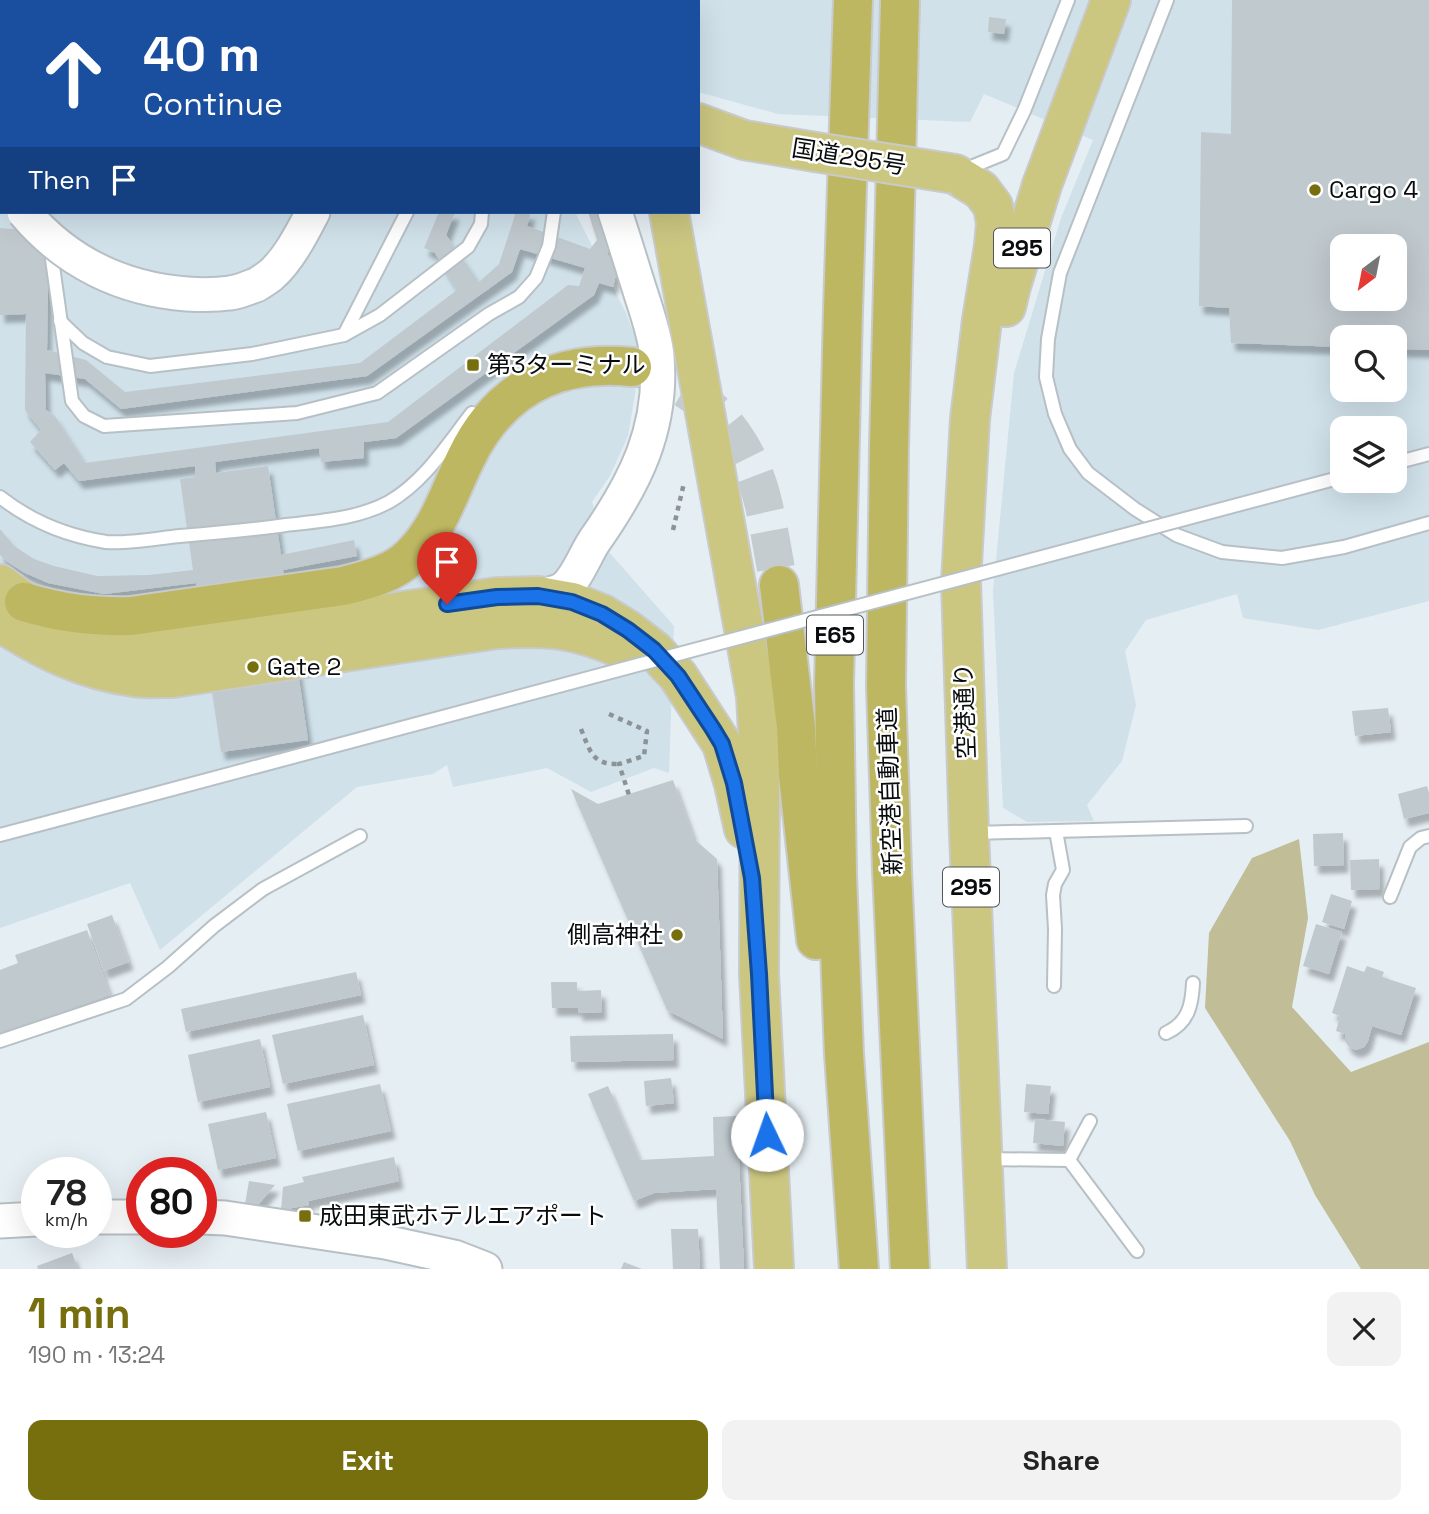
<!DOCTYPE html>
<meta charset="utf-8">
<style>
:root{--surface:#fff;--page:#f2f2f2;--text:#222;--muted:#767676;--accent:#776f0e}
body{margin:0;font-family:"Space Grotesk","Noto Sans JP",sans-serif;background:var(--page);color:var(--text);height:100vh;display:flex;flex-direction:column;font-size:26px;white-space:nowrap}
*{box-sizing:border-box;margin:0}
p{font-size:23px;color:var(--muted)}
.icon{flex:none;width:38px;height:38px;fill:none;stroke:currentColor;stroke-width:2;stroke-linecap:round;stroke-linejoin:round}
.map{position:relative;height:1269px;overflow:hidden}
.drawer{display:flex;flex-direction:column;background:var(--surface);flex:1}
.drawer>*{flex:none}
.hud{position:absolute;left:0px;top:0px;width:700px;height:214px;box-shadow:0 7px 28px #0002;background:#1a4fa0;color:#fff;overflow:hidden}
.needle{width:46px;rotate:212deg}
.tools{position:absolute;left:1330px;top:234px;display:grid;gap:14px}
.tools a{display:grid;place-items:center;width:77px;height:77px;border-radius:14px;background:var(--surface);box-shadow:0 7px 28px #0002;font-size:35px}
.speed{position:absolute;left:21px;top:1157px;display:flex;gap:14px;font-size:35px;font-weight:700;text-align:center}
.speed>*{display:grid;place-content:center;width:91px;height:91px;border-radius:50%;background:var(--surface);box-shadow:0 7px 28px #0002;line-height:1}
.speed small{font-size:18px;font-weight:400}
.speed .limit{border:10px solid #d22;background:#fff;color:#111}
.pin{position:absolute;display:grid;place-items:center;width:60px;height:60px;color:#fff;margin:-72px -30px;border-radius:50% 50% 50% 0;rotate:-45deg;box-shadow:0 0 7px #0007}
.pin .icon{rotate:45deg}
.me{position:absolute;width:77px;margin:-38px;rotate:357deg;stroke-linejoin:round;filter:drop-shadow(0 0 5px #0008)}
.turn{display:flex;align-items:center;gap:24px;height:147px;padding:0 28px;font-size:32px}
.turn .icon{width:91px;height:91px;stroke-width:2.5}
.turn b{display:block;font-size:49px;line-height:60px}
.then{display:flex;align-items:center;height:66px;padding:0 28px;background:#0003;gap:14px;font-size:26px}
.round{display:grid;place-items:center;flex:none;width:74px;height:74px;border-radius:14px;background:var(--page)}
.summary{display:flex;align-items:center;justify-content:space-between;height:119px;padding:0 28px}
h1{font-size:42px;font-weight:700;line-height:52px;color:var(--accent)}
.primary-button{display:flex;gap:14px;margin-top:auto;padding:14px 28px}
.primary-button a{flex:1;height:80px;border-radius:14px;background:var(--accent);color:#fff;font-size:28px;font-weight:700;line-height:80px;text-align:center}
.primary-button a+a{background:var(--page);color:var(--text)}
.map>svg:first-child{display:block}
</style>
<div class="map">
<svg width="1429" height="1269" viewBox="0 0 1429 1269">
<defs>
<filter id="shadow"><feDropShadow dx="4.5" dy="8" stdDeviation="2" flood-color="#0004"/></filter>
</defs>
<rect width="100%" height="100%" fill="#e5eef3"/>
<g fill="#d0e1ea" fill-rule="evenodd">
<polygon points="0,0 480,0 481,2 2,2 2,212 575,212 626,313 639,348 635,394 628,436 610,476 592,502 609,552 674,626 669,773 654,768 591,792 547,768 453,787 447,765 433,774 357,787 160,950 130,883 0,928"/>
<path d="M644,0H1429V601L1318,630L1243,618L1237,594L1146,620L1125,651L1136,705L1122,761L1087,805L1094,821L1027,822L1003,808L993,591L1014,373L1061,218L1093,140L984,94L970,122L778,114L698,92V2H645ZM1342,247H1395V299H1342ZM1342,338H1395V390H1342ZM1342,429H1395V481H1342Z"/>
</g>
<polygon fill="#c0bd97" points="1299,839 1308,918 1292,1007 1351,1072 1429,1042 1429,1269 1361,1269 1315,1195 1290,1141 1205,1008 1209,933 1252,858"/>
<g fill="#c0c9ce" fill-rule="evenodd" filter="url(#shadow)">
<path d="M1232,0H1429V350L1395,349V338H1342V347L1231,343L1229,308L1199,306L1201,132L1231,134ZM1342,247H1395V299H1342Z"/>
<polygon points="989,17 1006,19 1004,34 988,32"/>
<path d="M439,212H455L446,235L479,282L499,264L516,212H531L527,226L590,249L597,240L588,212H607L614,235L607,255L619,261L613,287L599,283L594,295L396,438L364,442V458L321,462L319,448L215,462L216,473L268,466L281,555L354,540L357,556L283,570L308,740L221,752L196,583L104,594L48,583L25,573L9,563L0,555V529L14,546L34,559L54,566L97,576L149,575L193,570L180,479L195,477V466L79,481L64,463L55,470L30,442L41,430L25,410L26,314L0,315V228L49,232L47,350L86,360L125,392L360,363L457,290L435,253L424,248ZM520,249L585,268L579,286L568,285L388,422L85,463L55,416L46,410L45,373L85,379L121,409L367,376L512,272Z"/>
<polygon points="1388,708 1391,732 1355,736 1352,711"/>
<polygon points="673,780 694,839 717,859 723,1039 667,1010 571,789 598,804"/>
<polygon points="1427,786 1429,793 1429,813 1404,819 1398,794"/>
<polygon points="1343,833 1344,865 1314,866 1313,834"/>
<polygon points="1379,859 1380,889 1351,890 1350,860"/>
<polygon points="1331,894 1352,901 1344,929 1322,922"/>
<polygon points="112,915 129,962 104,971 87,924"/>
<polygon points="1316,924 1342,932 1329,974 1303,966"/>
<polygon points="87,930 110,995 0,1033 0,970 18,963 15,955"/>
<polygon points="1347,966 1364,972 1367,966 1384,972 1382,977 1416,988 1401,1035 1372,1026 1368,1041 1364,1047 1356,1050 1349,1047 1345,1041 1345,1034 1336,1031 1340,1016 1332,1013"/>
<polygon points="356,972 361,995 186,1032 181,1009"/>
<polygon points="551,982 577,982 577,991 601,990 602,1012 578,1013 578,1008 552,1008"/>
<polygon points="363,1015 374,1065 283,1084 272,1035"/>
<polygon points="673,1034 674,1060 571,1062 570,1036"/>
<polygon points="260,1039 270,1087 198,1102 188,1055"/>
<polygon points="671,1078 674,1103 646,1106 644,1081"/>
<polygon points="380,1084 391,1131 298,1151 287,1104"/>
<polygon points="1026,1084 1051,1086 1048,1114 1024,1112"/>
<polygon points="608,1086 640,1160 714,1156 713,1117 737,1116 744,1269 720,1269 716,1189 654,1193 634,1201 588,1094"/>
<polygon points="266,1112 276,1158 218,1170 208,1124"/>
<polygon points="1035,1119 1065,1122 1063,1146 1033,1143"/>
<polygon points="394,1157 399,1181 308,1201 309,1205 281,1210 283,1187 304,1182 302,1177"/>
<polygon points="249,1181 275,1185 257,1206 245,1204"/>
<polygon points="671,1229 698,1229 700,1269 673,1269"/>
<polygon points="72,1253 78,1269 38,1269 37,1266"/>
<polygon points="624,1262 642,1269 621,1269"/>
</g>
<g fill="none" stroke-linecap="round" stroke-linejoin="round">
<path stroke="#c4ccd0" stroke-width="38" stroke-dasharray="38 19" stroke-linecap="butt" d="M632,367C698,383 743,430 761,494C769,524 773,555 779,585"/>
<defs>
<g id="service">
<polyline points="492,0 493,2"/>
<polyline points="1167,0 1060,273 1048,339 1046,377 1055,414 1070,449 1088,473 1135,509 1176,535 1222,552 1282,558 1344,547 1429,523"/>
<polyline points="450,2 450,0"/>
<polyline points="961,171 1003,154 1024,111 1068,0"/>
<polyline points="50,245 72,401 84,416 104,426 297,413 377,393 489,314 519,297 536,278 549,246 554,212"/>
<polyline points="60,321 83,343 107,357 150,366 252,354 344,335 380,315 468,247 481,224 482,212"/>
<polyline points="344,335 407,212"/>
<polyline points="1395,463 1429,454"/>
<path d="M0,497C32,522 67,536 106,542C127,544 159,538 180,536C216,533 251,530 286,525C321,521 357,519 389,502C424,482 447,445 472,413"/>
<polyline points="973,833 1246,826"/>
<polyline points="0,835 53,821"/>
<polyline points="1390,897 1410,847 1421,838 1429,836"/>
<polyline points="1054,986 1055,929 1053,895 1055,884 1063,870 1056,831"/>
<path d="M1166,1033C1188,1023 1192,1006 1193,983"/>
<polyline points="0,1041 126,999 168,967 214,926 263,889 360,836"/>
<polyline points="986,1159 1069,1160 1090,1121"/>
<polyline points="1069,1160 1137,1251"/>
</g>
<g id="tertiary">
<polyline points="548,0 548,2"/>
<polyline points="412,2 413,0"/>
<polyline points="0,180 2,182"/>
<path d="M256,285C261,282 266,279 271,275C289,259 302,233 313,212"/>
<path d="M538,596C544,595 552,594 559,591C575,585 585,554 595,540C635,483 663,428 657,356C655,335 647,313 641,294C632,266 624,239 615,212"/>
<polyline points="96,1217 142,1217"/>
<polyline points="201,1217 225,1218 385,1242 454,1257 485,1269"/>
<polyline points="0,1221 37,1219"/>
</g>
<g id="trunk">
<polyline points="592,0 592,2"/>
<polyline points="698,123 744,140 815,152"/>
<polyline points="955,174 981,190 993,206 996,223 994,246 982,320 970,419 961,582 969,833 987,1269"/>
<polyline points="669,212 756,696 760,768 759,974 774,1269"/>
<polyline points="1006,307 1011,286 1042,185 1111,0"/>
<path d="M0,584C40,615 86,639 137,645C149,647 163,645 175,645L497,597L538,596L572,602L602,614L628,630L654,650L678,676L722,744L734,784L744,829"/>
<path d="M0,622C43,650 83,670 134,677C146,679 159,678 172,678L497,629C548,626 575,628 622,649"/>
</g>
<g id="motorway">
<polyline points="853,0 843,310 834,684 837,875 844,1054 859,1269"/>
<polyline points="900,0 889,447 886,686 892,870 910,1269"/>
<polyline points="779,585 796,727 798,775 816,940"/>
<path d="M24,602C61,613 92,617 131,616L343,586C367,580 393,574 411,556C439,529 449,492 466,458C499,389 557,359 632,367"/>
</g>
</defs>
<use href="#service" stroke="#b7c0c5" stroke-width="16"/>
<use href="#tertiary" stroke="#b7c0c5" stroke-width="37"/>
<use href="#trunk" stroke="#c9caca" stroke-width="42"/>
<use href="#motorway" stroke="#c9caca" stroke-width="42"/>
<g stroke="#8c9396" stroke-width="4.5" stroke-dasharray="5 5" stroke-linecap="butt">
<polyline points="642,0 643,2"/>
<polyline points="673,530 684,483"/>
<polyline points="609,714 647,731 644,756 619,764 629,795"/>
<path d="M581,729C590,751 592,765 619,764"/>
</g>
<use href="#service" stroke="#fff" stroke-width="12"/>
<use href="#tertiary" stroke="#fff" stroke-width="33"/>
<use href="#trunk" stroke="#cbc680" stroke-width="38"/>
<use href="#motorway" stroke="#beb761" stroke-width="38"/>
<defs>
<polyline id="service-bridge" points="53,821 1342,477"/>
<path id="tertiary-bridge" d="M24,212C66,262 122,289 187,294C202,295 216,295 230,293C239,292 247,288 256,285"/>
<polyline id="trunk-bridge" points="815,152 955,174"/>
</defs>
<use href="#service-bridge" stroke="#b7c0c5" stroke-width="16" stroke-linecap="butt"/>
<use href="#tertiary-bridge" stroke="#b7c0c5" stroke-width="37" stroke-linecap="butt"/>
<use href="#trunk-bridge" stroke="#c9caca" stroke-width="42" stroke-linecap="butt"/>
<use href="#service-bridge" stroke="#fff" stroke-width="12"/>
<use href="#tertiary-bridge" stroke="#fff" stroke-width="33"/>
<use href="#trunk-bridge" stroke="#cbc680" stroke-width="38"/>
</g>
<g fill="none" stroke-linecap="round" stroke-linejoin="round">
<defs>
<polyline id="route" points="447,604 497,597 538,596 572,602 602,614 628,630 654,650 678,676 713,729 722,744 734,783 752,878 759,974 767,1135"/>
</defs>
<use href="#route" stroke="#114b97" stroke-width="18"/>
<use href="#route" stroke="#1a73e8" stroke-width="12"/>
</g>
<g fill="#776f0e" stroke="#fff" stroke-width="2.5">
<circle cx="1315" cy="190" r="7"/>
<rect x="466" y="358" width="14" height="14" rx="3.5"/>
<circle cx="253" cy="667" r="7"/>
<circle cx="677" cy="935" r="7"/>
<rect x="298" y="1209" width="14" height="14" rx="3.5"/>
</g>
<g text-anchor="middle" stroke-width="5" stroke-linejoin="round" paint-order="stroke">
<g fill="#fff" stroke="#535556" stroke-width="2">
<rect x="994" y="228.5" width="56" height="39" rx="5"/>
<rect x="807" y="615.5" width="56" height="39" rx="5"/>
<rect x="943" y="867.5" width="56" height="39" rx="5"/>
</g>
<g font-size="23" font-weight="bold" fill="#090c0d">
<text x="1022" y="256">295</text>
<text x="835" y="643">E65</text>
<text x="971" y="895">295</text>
</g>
<g font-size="24" fill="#090c0d" stroke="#fff">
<text transform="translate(849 157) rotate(9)" y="8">国道295号</text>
<text transform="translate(965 711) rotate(-92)" y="8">空港通り</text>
<text transform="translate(890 791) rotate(-92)" y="8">新空港自動車道</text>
</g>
<g font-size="24" fill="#090c0d" stroke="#fff" text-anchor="start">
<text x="1329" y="198">Cargo 4</text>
<text x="487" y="373">第3ターミナル</text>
<text x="267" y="675">Gate 2</text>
<text x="663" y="943" text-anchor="end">側高神社</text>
<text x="319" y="1224">成田東武ホテルエアポート</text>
</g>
</g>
</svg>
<div class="tools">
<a><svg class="needle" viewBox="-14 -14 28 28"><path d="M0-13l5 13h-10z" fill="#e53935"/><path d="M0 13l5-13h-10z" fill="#767676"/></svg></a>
<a><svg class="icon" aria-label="search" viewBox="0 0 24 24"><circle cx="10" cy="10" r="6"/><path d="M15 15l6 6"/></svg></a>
<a><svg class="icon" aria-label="layers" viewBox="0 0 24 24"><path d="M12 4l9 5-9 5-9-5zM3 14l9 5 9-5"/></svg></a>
</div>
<div class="speed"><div>78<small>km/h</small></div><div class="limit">80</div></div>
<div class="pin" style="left:447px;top:604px;background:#d93025"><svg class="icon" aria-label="arrive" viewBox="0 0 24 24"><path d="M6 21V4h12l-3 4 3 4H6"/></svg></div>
<svg class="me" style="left:767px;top:1135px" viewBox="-20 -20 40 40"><circle r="19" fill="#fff"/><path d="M0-13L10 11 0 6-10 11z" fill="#1a73e8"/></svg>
<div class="hud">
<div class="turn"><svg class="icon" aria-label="ahead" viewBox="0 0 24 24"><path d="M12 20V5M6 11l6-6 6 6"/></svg><div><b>40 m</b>Continue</div></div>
<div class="then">Then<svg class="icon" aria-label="arrive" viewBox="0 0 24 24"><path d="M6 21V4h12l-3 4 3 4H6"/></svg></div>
</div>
</div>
<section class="drawer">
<div class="summary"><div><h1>1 min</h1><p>190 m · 13:24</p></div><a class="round"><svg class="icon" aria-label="close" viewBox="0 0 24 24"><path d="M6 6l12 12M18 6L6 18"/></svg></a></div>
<div class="primary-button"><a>Exit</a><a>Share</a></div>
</section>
